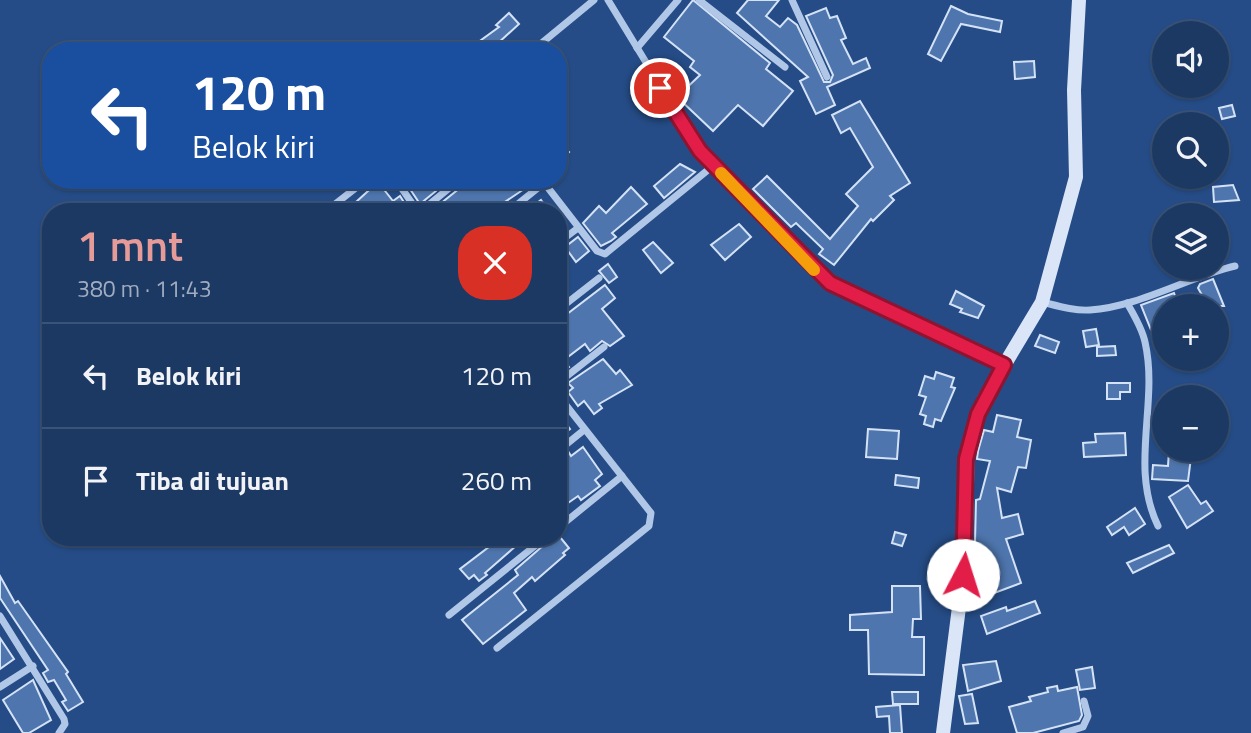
<!DOCTYPE html>
<html lang="id">
<meta charset="utf-8">
<style>
:root{--surface:#1c3964;--page:#29446d;--text:#f1f3f6;--muted:#a0acbf;--line:#3a5378;--accent:#e69b98}
body{margin:0;font-family:"Titillium Web",sans-serif;background:var(--page);color:var(--text);height:100vh;display:flex;flex-direction:column;font-size:26px;white-space:nowrap}
*{box-sizing:border-box;margin:0}
p{font-size:23px;color:var(--muted)}
.icon{flex:none;width:38px;height:38px;fill:none;stroke:currentColor;stroke-width:2;stroke-linecap:round;stroke-linejoin:round}
.map{position:relative;flex:1;overflow:hidden}
.drawer{position:absolute;left:42px;top:203px;width:525px;height:343px;display:flex;flex-direction:column;background:var(--surface);border-radius:28px;box-shadow:0 2px 5px #0004,0 0 0 2px var(--line)}
.drawer>*{flex:none}
.guide{position:absolute;left:42px;top:42px;width:525px;height:147px;border-radius:28px;box-shadow:0 2px 5px #0004,0 0 0 2px var(--line);background:#1a4fa0;color:#fff;overflow:hidden}
.fabs{position:absolute;left:1152px;top:21px;display:grid;gap:14px}
.fabs a{display:grid;place-items:center;width:77px;height:77px;border-radius:50%;background:var(--surface);box-shadow:0 2px 5px #0004,0 0 0 2px var(--line);font-size:35px}
.pin{position:absolute;display:grid;place-items:center;width:60px;height:60px;color:#fff;margin:-30px;border:4px solid #fff;border-radius:50%;box-shadow:0 2px 7px #0007}
.me{position:absolute;width:77px;margin:-38px;rotate:5deg;stroke-linejoin:round;filter:drop-shadow(0 0 5px #0008)}
.turn{display:flex;align-items:center;gap:24px;height:147px;padding:0 35px;font-size:32px}
.turn .icon{width:91px;height:91px;stroke-width:2.5}
.turn b{display:block;font-size:49px;line-height:60px}
.round{display:grid;place-items:center;flex:none;width:74px;height:74px;border-radius:28px;background:var(--page)}
.summary{display:flex;align-items:center;justify-content:space-between;height:119px;padding:0 35px}
h1{font-size:42px;font-weight:600;line-height:52px;color:var(--accent)}
ul{padding:0;list-style:none}
li{display:flex;align-items:center;gap:21px;height:105px;padding:0 35px;border-top:2px solid var(--line)}
li div{flex:1}
li b{display:block;font-size:26px}
li em{font-style:normal}
.map>svg:first-child{display:block}
</style>
<div class="map">
<svg width="1251" height="733" viewBox="0 0 1251 733">
<rect width="100%" height="100%" fill="#254c86"/>
<g fill="#4e75ad" stroke="#d4e2f6" stroke-width="2">
<polygon points="693,0 770,63 766,69 793,91 763,126 738,105 713,131 677,97 700,75 690,67 694,61 664,37"/>
<polygon points="748,0 779,0 766,16 780,27 788,18 797,25 824,82 830,82 833,75 806,16 826,8 830,18 837,16 846,38 841,40 853,64 866,58 870,68 827,87 835,105 816,114 800,81 808,77 737,13"/>
<polygon points="951,6 968,14 1002,21 1000,32 961,24 941,61 928,54"/>
<polygon points="509,13 519,24 496,45 500,51 466,51 499,27 496,25"/>
<polygon points="1034,61 1035,77 1015,79 1014,62"/>
<polygon points="860,101 910,183 890,196 894,200 873,221 871,219 834,265 819,254 823,249 796,223 791,227 753,189 767,176 830,239 858,206 846,194 873,167 850,128 841,133 832,115"/>
<polygon points="1232,105 1235,116 1222,119 1219,108"/>
<polygon points="558,142 569,152 558,164"/>
<polygon points="680,164 695,172 664,198 654,186"/>
<polygon points="404,180 445,180 447,182 420,204"/>
<polygon points="470,180 489,180 495,188 504,180 536,181 490,212 430,212"/>
<polygon points="378,182 393,201 400,196 410,212 345,212"/>
<polygon points="1233,185 1239,200 1214,202 1213,187"/>
<polygon points="631,187 647,204 612,233 616,237 611,241 601,246 583,223 599,206 606,213"/>
<polygon points="541,200 550,212 525,212"/>
<polygon points="739,224 751,237 725,260 711,245"/>
<polygon points="578,237 589,251 576,262 565,247"/>
<polygon points="653,242 673,263 661,273 643,250"/>
<polygon points="608,264 617,277 609,283 599,271"/>
<polygon points="1213,279 1224,306 1208,306 1198,288 1200,284"/>
<polygon points="605,285 615,298 602,309 624,336 610,346 602,341 590,351 585,344 564,360 569,367 561,373 558,321"/>
<polygon points="956,291 984,306 978,318 960,312 962,309 950,304"/>
<polygon points="1174,293 1179,306 1164,306 1164,325 1151,330 1141,305"/>
<polygon points="1096,329 1099,345 1086,347 1083,331"/>
<polygon points="1040,335 1059,342 1055,353 1035,346"/>
<polygon points="1115,346 1116,355 1097,356 1097,347"/>
<polygon points="603,359 616,374 620,370 632,385 599,404 602,408 594,414 584,401 578,406 568,392 573,388 568,383"/>
<polygon points="936,372 954,378 951,387 955,388 941,421 935,419 933,427 924,424 926,416 920,414 926,397 919,395 925,376 934,379"/>
<polygon points="1107,383 1130,383 1130,392 1120,392 1120,399 1107,399"/>
<polygon points="558,413 570,429 558,438"/>
<polygon points="997,415 1021,420 1017,437 1031,440 1026,468 1018,467 1011,492 997,488 1002,518 1018,514 1023,534 1006,539 1021,583 989,595 976,557 978,556 975,543 976,500 980,499 990,461 977,459 978,451 984,430 993,432"/>
<polygon points="868,429 899,431 897,459 866,457"/>
<polygon points="1125,433 1126,455 1084,457 1083,443 1096,442 1095,434"/>
<polygon points="583,447 602,474 595,480 600,486 581,500 578,496 558,510 558,493 564,489 558,482 558,457 568,451 571,456"/>
<polygon points="1169,450 1192,450 1188,481 1152,479 1153,465 1168,466"/>
<polygon points="896,475 919,478 918,488 895,485"/>
<polygon points="1188,485 1201,504 1206,501 1213,511 1187,528 1169,497"/>
<polygon points="1135,508 1145,524 1129,535 1124,527 1112,535 1107,527"/>
<polygon points="895,532 906,535 902,546 892,543"/>
<polygon points="489,537 526,537 485,573 487,575 479,581 474,575 469,579 460,569 494,543"/>
<polygon points="560,537 569,548 563,553 565,555 535,581 532,577 514,593 526,610 483,644 462,620 518,575 515,570 552,538"/>
<polygon points="1169,545 1174,553 1133,573 1127,563"/>
<polygon points="0,576 15,603 18,601 68,672 66,674 83,702 68,711 62,702 66,700 54,680 48,682 43,673 48,670 0,598"/>
<polygon points="892,586 920,586 921,619 913,619 912,637 924,637 924,675 869,674 868,630 850,630 850,615 892,612"/>
<polygon points="1035,601 1040,613 987,634 981,616 1006,607 1007,611"/>
<polygon points="0,638 14,659 0,669"/>
<polygon points="996,661 1001,681 968,691 963,665"/>
<polygon points="1092,667 1095,688 1080,690 1076,670"/>
<polygon points="33,680 51,720 29,733 23,733 3,700"/>
<polygon points="1057,686 1058,691 1077,687 1082,715 1079,721 1033,733 1017,733 1009,707 1031,701 1029,697 1048,692 1047,688"/>
<polygon points="892,692 918,692 918,704 893,704"/>
<polygon points="972,694 978,723 965,724 959,696"/>
<polygon points="900,705 902,733 890,733 889,716 877,717 876,707"/>
</g>
<g fill="none" stroke-linecap="round" stroke-linejoin="round">
<g stroke="#b0c7e8" stroke-width="7">
<polyline points="608,0 700,151 813,268 830,283 1004,365"/>
<polyline points="699,0 785,67"/>
<polyline points="792,0 827,77"/>
<polyline points="637,48 678,0"/>
<polyline points="532,51 594,0"/>
<polyline points="396,180 418,212"/>
<polyline points="542,180 597,251 605,254 714,165"/>
<polyline points="325,212 366,180"/>
<polyline points="420,212 459,180"/>
<polyline points="508,212 544,183"/>
<polyline points="558,243 578,228"/>
<path d="M1042,302C1058,306 1074,311 1090,310C1138,307 1188,277 1235,266"/>
<path d="M1127,303C1134,315 1142,328 1145,342C1159,403 1129,466 1158,526"/>
<polyline points="558,310 599,278"/>
<polyline points="558,383 604,347"/>
<polyline points="558,451 584,430"/>
<polyline points="558,528 622,476"/>
<polyline points="449,615 546,537"/>
<polyline points="0,616 64,719 65,724 59,733"/>
<polyline points="497,648 649,526 651,513 558,395"/>
<polyline points="0,687 33,666"/>
<polyline points="1063,733 1083,727 1088,716 1084,701"/>
</g>
<polyline stroke="#dae5f7" stroke-width="14" points="943,733 965,560 968,447 984,399 1042,302 1076,177 1074,90 1079,0"/>
</g>
<g fill="none" stroke-linecap="round" stroke-linejoin="round">
<defs>
<polyline id="route" points="660,88 700,151 830,283 1004,365 978,414 966,459 963,575"/>
</defs>
<use href="#route" stroke="#92132f" stroke-width="18"/>
<use href="#route" stroke="#e11d48" stroke-width="12"/>
<polyline stroke="#f59e0b" stroke-width="12" points="721,173 814,270"/>
</g>
</svg>
<div class="fabs">
<a><svg class="icon" aria-label="sound" viewBox="0 0 24 24"><path d="M4 9h4l5-4v14l-5-4H4zM17 9q2 3 0 6"/></svg></a>
<a><svg class="icon" aria-label="search" viewBox="0 0 24 24"><circle cx="10" cy="10" r="6"/><path d="M15 15l6 6"/></svg></a>
<a><svg class="icon" aria-label="layers" viewBox="0 0 24 24"><path d="M12 4l9 5-9 5-9-5zM3 14l9 5 9-5"/></svg></a>
<a>+</a>
<a>−</a>
</div>
<div class="pin" style="left:660px;top:88px;background:#d93025"><svg class="icon" aria-label="arrive" viewBox="0 0 24 24"><path d="M6 21V4h12l-3 4 3 4H6"/></svg></div>
<svg class="me" style="left:963px;top:575px" viewBox="-20 -20 40 40"><circle r="19" fill="#fff"/><path d="M0-13L10 11 0 6-10 11z" fill="#e11d48"/></svg>
<div class="guide">
<div class="turn"><svg class="icon" aria-label="left" viewBox="0 0 24 24"><path d="M17 20v-9H6M10 6l-5 5 5 5"/></svg><div><b>120 m</b>Belok kiri</div></div>
</div>
<section class="drawer">
<div class="summary"><div><h1>1 mnt</h1><p>380 m · 11:43</p></div><a class="round" style="background:#d93025;color:#fff"><svg class="icon" aria-label="close" viewBox="0 0 24 24"><path d="M6 6l12 12M18 6L6 18"/></svg></a></div>
<ul>
<li><svg class="icon" aria-label="left" viewBox="0 0 24 24"><path d="M17 20v-9H6M10 6l-5 5 5 5"/></svg><div><b>Belok kiri</b></div><em>120 m</em></li>
<li><svg class="icon" aria-label="arrive" viewBox="0 0 24 24"><path d="M6 21V4h12l-3 4 3 4H6"/></svg><div><b>Tiba di tujuan</b></div><em>260 m</em></li>
</ul>
</section>
</div>
